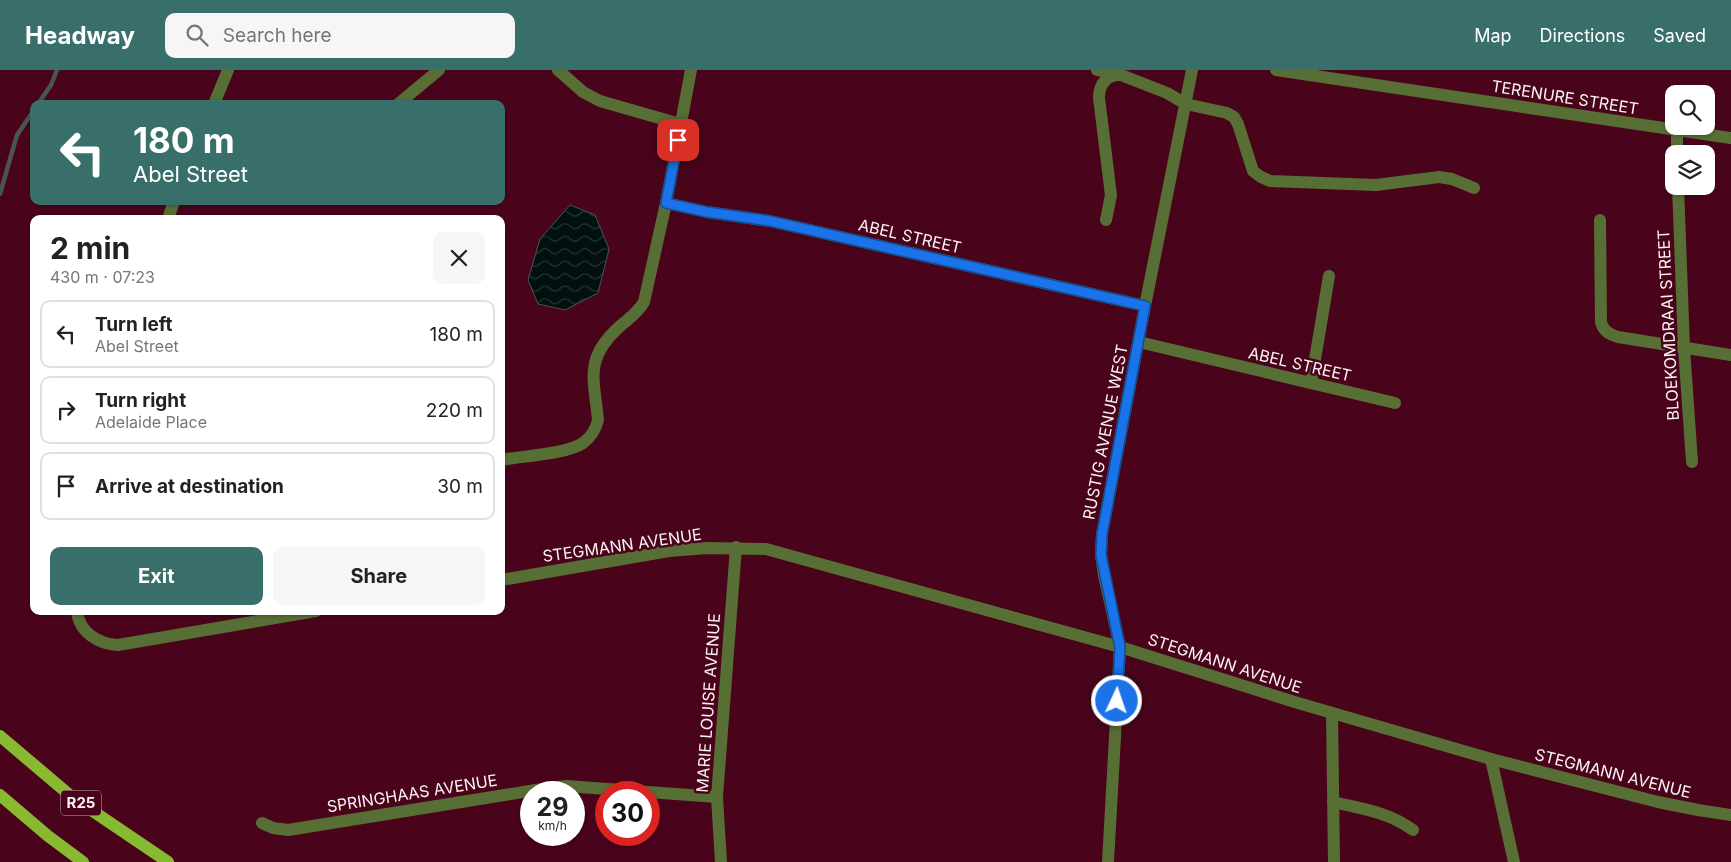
<!DOCTYPE html>
<meta charset="utf-8">
<style>
:root{--surface:#fff;--page:#f6f6f6;--text:#222;--muted:#767676;--line:#e0e0e0;--accent:#396f6b}
body{margin:0;font-family:Inter,sans-serif;background:var(--page);color:var(--text);height:100vh;display:flex;flex-direction:column;font-size:19px;white-space:nowrap}
*{box-sizing:border-box;margin:0}
p{font-size:16px;color:var(--muted)}
.icon{flex:none;width:28px;height:28px;fill:none;stroke:currentColor;stroke-width:2;stroke-linecap:round;stroke-linejoin:round}
.map{position:relative;flex:1;overflow:hidden}
.drawer{position:absolute;left:30px;top:145px;width:475px;height:400px;display:flex;flex-direction:column;background:var(--surface);border-radius:10px;box-shadow:0 1px 4px #0004}
.drawer>*{flex:none}
.top-card{position:absolute;left:30px;top:30px;width:475px;height:105px;border-radius:10px;box-shadow:0 1px 4px #0004;background:#396f6b;color:#fff;overflow:hidden}
.tools{position:absolute;left:1665px;top:15px;display:grid;gap:10px}
.tools a{display:grid;place-items:center;width:50px;height:50px;border-radius:10px;background:var(--surface);box-shadow:0 1px 4px #0004;font-size:25px}
.speed{position:absolute;left:520px;top:711px;display:flex;gap:10px;font-size:25px;font-weight:700;text-align:center}
.speed>*{display:grid;place-content:center;width:65px;height:65px;border-radius:50%;background:var(--surface);box-shadow:0 1px 4px #0004;line-height:1}
.speed small{font-size:12px;font-weight:400}
.speed .limit{border:8px solid #d22;background:#fff;color:#111}
.pin{position:absolute;display:grid;place-items:center;width:42px;height:42px;color:#fff;margin:-21px;border-radius:10px;box-shadow:0 2px 8px #0006}
.me{position:absolute;width:55px;margin:-28px;rotate:3deg;stroke-linejoin:round;filter:drop-shadow(0 0 4px #0008)}
.turn{display:flex;align-items:center;gap:18px;height:105px;padding:0 20px;font-size:22px}
.turn .icon{width:65px;height:65px;stroke-width:2.5}
.turn b{display:block;font-size:35px;line-height:42px}
.round{display:grid;place-items:center;flex:none;width:52px;height:52px;border-radius:10px;background:var(--page)}
.headline{display:flex;align-items:center;justify-content:space-between;height:85px;padding:0 20px}
h1{font-size:30px;font-weight:700;line-height:38px}
.action{display:flex;gap:10px;margin-top:auto;padding:10px 20px}
.action a{flex:1;height:58px;border-radius:10px;background:var(--accent);color:#fff;font-size:20px;font-weight:700;line-height:58px;text-align:center}
.action a+a{background:var(--page);color:var(--text)}
ul{padding:0;list-style:none}
li{display:flex;align-items:center;gap:15px;height:68px;margin:0 10px 8px;padding:0 10px;border:2px solid var(--line);border-radius:10px}
li div{flex:1}
li b{display:block;font-size:19px}
li em{font-style:normal}
header{display:flex;align-items:center;gap:30px;box-sizing:border-box;height:70px;padding:0 25px;background:var(--accent);color:#fff}
header strong{font-size:24px}
nav{display:flex;gap:28px;margin-inline-start:auto;font-size:18px}
.search{width:350px;height:45px;background:var(--page);display:flex;align-items:center;gap:12px;box-sizing:border-box;padding:0 18px;border-radius:10px;color:var(--muted);font-size:19px}
.map>svg:first-child{display:block}
</style>
<header>
<strong>Headway</strong>
<div class="search"><svg class="icon" aria-label="search" viewBox="0 0 24 24"><circle cx="10" cy="10" r="6"/><path d="M15 15l6 6"/></svg>Search here</div>
<nav><a>Map</a><a>Directions</a><a>Saved</a></nav>
</header>
<div class="map">
<svg width="1731" height="792" viewBox="0 0 1731 792">
<defs>
<pattern id="water-waves" width="16" height="10" patternUnits="userSpaceOnUse" patternTransform="scale(1.25)"><rect width="16" height="10" fill="#00110f"/><path d="M0 5q4-4 8 0t8 0" fill="none" stroke="#263432"/></pattern>
</defs>
<rect width="100%" height="100%" fill="#49041b"/>
<polygon fill="url(#water-waves)" stroke="#4b5453" points="570,135 595,145 609,179 598,223 565,240 538,234 528,210 540,169"/>
<g fill="none" stroke-linecap="round" stroke-linejoin="round">
<g stroke="#4b5453" stroke-width="4.5">
<polyline points="38,34 51,15 57,0"/>
<polyline points="0,124 17,65 34,40"/>
</g>
<g stroke="#576f34" stroke-width="12">
<polyline points="558,0 583,22 600,31 680,54"/>
<polyline points="1097,0 1114,4"/>
<polyline points="1276,0 1731,68"/>
<polyline points="214,34 228,0"/>
<polyline points="398,34 439,0"/>
<polyline points="1677,60 1677,84"/>
<polyline points="1678,116 1684,278 1692,392"/>
<polyline points="666,133 707,142 770,151 1145,236"/>
<polyline points="168,149 174,131"/>
<path d="M1106,150L1111,125L1099,28C1099,14 1107,4 1121,5L1167,23L1186,34L1227,43L1234,47L1238,54L1253,101L1261,107L1270,111L1376,115L1439,107L1452,109L1474,118"/>
<path d="M1600,150L1601,252C1603,261 1609,264 1618,267L1731,285"/>
<polyline points="1139,272 1395,333"/>
<polyline points="1311,313 1329,206"/>
<path d="M501,390C522,386 567,384 583,373C590,368 596,359 598,350C594,308 584,289 619,257C629,248 636,245 644,232L666,133L691,0"/>
<polyline points="501,510 669,481 707,478 766,479 1120,577 1298,633 1491,689 1658,732 1698,740 1731,745"/>
<path d="M77,541C79,562 98,574 118,575L316,541"/>
<polyline points="1332,643 1334,792"/>
<polyline points="1491,689 1514,792"/>
<path d="M1333,732C1363,739 1388,742 1413,760"/>
<polyline points="262,753 273,758 288,760 542,719 566,716 717,727"/>
<polyline points="721,792 717,727 736,477"/>
<polyline points="1108,792 1120,577 1104,505 1101,485 1102,464 1145,236 1192,0"/>
</g>
<g stroke="#87b931" stroke-width="12">
<polyline points="0,666 72,727 168,792"/>
<polyline points="0,725 48,766 83,792"/>
</g>
</g>
<g fill="none" stroke-linecap="round" stroke-linejoin="round">
<defs>
<polyline id="route" points="678,70 666,133 707,142 770,151 1145,236 1102,464 1101,485 1120,577 1117,631"/>
</defs>
<use href="#route" stroke="#114b97" stroke-width="12"/>
<use href="#route" stroke="#1a73e8" stroke-width="9"/>
</g>
<g text-anchor="middle" stroke-width="5" stroke-linejoin="round" paint-order="stroke">
<rect fill="#49041b" stroke="#c6abb2" stroke-width="1" x="61" y="720.5" width="40" height="25" rx="4"/>
<g font-size="15" font-weight="bold" fill="#fbf2f3">
<text x="81" y="738">R25</text>
</g>
<g font-size="16" fill="#fbf2f3" stroke="#49041b">
<text transform="translate(1565 27) rotate(9)" y="6">TERENURE STREET</text>
<text transform="translate(910 166) rotate(13)" y="6">ABEL STREET</text>
<text transform="translate(1668 255) rotate(-93)" y="6">BLOEKOMDRAAI STREET</text>
<text transform="translate(1300 294) rotate(13)" y="6">ABEL STREET</text>
<text transform="translate(1105 362) rotate(-79)" y="6">RUSTIG AVENUE WEST</text>
<text transform="translate(622 475) rotate(-8)" y="6">STEGMANN AVENUE</text>
<text transform="translate(1225 593) rotate(18)" y="6">STEGMANN AVENUE</text>
<text transform="translate(708 633) rotate(-86)" y="6">MARIE LOUISE AVENUE</text>
<text transform="translate(1613 703) rotate(14)" y="6">STEGMANN AVENUE</text>
<text transform="translate(412 723) rotate(-9)" y="6">SPRINGHAAS AVENUE</text>
</g>
</g>
</svg>
<div class="tools">
<a><svg class="icon" aria-label="search" viewBox="0 0 24 24"><circle cx="10" cy="10" r="6"/><path d="M15 15l6 6"/></svg></a>
<a><svg class="icon" aria-label="layers" viewBox="0 0 24 24"><path d="M12 4l9 5-9 5-9-5zM3 14l9 5 9-5"/></svg></a>
</div>
<div class="speed"><div>29<small>km/h</small></div><div class="limit">30</div></div>
<div class="pin" style="left:678px;top:70px;background:#d93025"><svg class="icon" aria-label="arrive" viewBox="0 0 24 24"><path d="M6 21V4h12l-3 4 3 4H6"/></svg></div>
<svg class="me" style="left:1117px;top:631px" viewBox="-20 -20 40 40"><circle r="17" fill="#1a73e8" stroke="#fff" stroke-width="3"/><path d="M0-11L8 9 0 5-8 9z" fill="#fff"/></svg>
<div class="top-card">
<div class="turn"><svg class="icon" aria-label="left" viewBox="0 0 24 24"><path d="M17 20v-9H6M10 6l-5 5 5 5"/></svg><div><b>180 m</b>Abel Street</div></div>
</div>
<section class="drawer">
<div class="headline"><div><h1>2 min</h1><p>430 m · 07:23</p></div><a class="round"><svg class="icon" aria-label="close" viewBox="0 0 24 24"><path d="M6 6l12 12M18 6L6 18"/></svg></a></div>
<ul>
<li><svg class="icon" aria-label="left" viewBox="0 0 24 24"><path d="M17 20v-9H6M10 6l-5 5 5 5"/></svg><div><b>Turn left</b><p>Abel Street</p></div><em>180 m</em></li>
<li><svg class="icon" aria-label="right" viewBox="0 0 24 24"><path d="M7 20v-9h11M14 6l5 5-5 5"/></svg><div><b>Turn right</b><p>Adelaide Place</p></div><em>220 m</em></li>
<li><svg class="icon" aria-label="arrive" viewBox="0 0 24 24"><path d="M6 21V4h12l-3 4 3 4H6"/></svg><div><b>Arrive at destination</b></div><em>30 m</em></li>
</ul>
<div class="action"><a>Exit</a><a>Share</a></div>
</section>
</div>
